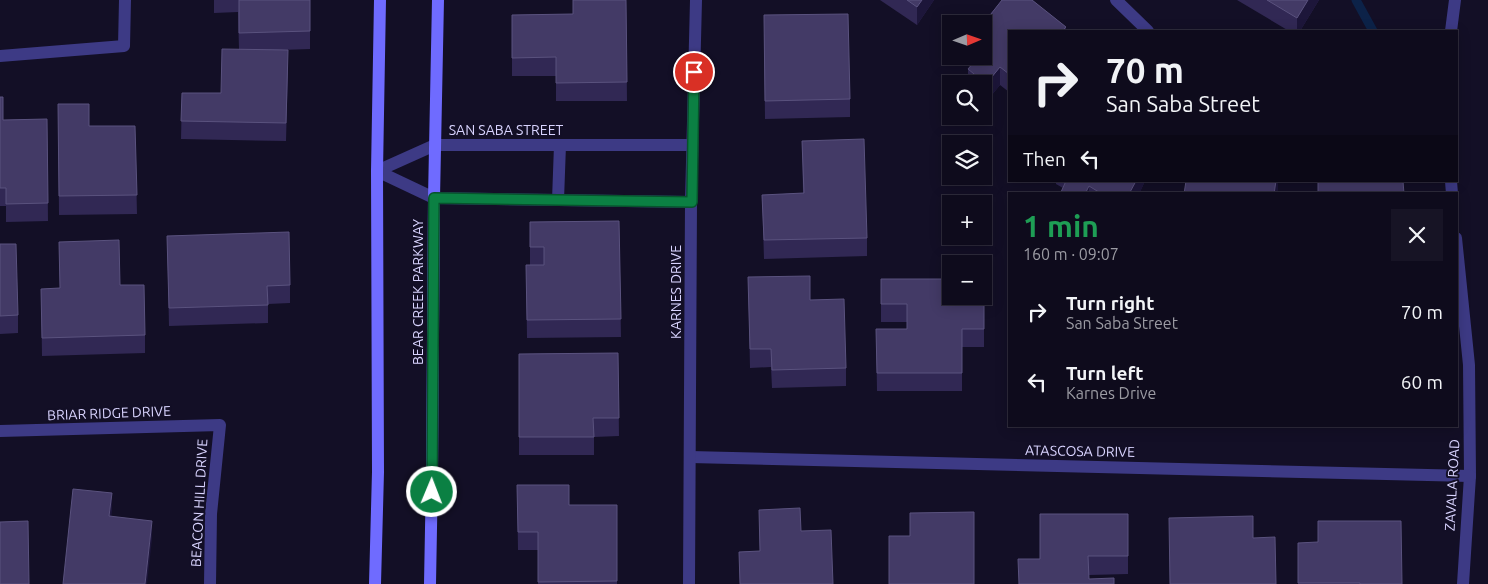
<!DOCTYPE html>
<meta charset="utf-8">
<style>
:root{--surface:#0e0b1c;--page:#171425;--text:#f1f3f6;--muted:#9b9ba3;--line:#2e2b3b}
body{margin:0;font-family:Ubuntu,sans-serif;background:var(--page);color:var(--text);height:100vh;display:flex;flex-direction:column;font-size:19px;white-space:nowrap}
*{box-sizing:border-box;margin:0}
p{font-size:16px;color:var(--muted)}
.icon{flex:none;width:28px;height:28px;fill:none;stroke:currentColor;stroke-width:2;stroke-linecap:round;stroke-linejoin:round}
.map{position:relative;flex:1;overflow:hidden}
.drawer{position:absolute;left:1008px;top:192px;width:450px;height:235px;display:flex;flex-direction:column;background:var(--surface);border-radius:0px;box-shadow:0 2px 12px #0003,0 0 0 1px var(--line)}
.drawer>*{flex:none}
.top-card{position:absolute;left:1008px;top:30px;width:450px;height:152px;border-radius:0px;box-shadow:0 2px 12px #0003,0 0 0 1px var(--line);background:#0e0b1c;color:var(--text);overflow:hidden}
.needle{width:32px;rotate:88deg}
.buttons{position:absolute;left:942px;top:15px;display:grid;gap:10px}
.buttons a{display:grid;place-items:center;width:50px;height:50px;border-radius:0px;background:var(--surface);box-shadow:0 2px 12px #0003,0 0 0 1px var(--line);font-size:25px}
.pin{position:absolute;display:grid;place-items:center;width:42px;height:42px;color:#fff;margin:-21px;border:2px solid #fff;border-radius:50%;box-shadow:0 1px 5px #0007}
.me{position:absolute;width:55px;margin:-28px;rotate:1deg;stroke-linejoin:round;filter:drop-shadow(0 0 4px #0008)}
.turn{display:flex;align-items:center;gap:18px;height:105px;padding:0 15px;font-size:22px}
.turn .icon{width:65px;height:65px;stroke-width:2.5}
.turn b{display:block;font-size:35px;line-height:42px}
.then{display:flex;align-items:center;height:48px;padding:0 15px;background:#0003;gap:10px;font-size:19px}
.round{display:grid;place-items:center;flex:none;width:52px;height:52px;border-radius:0px;background:var(--page)}
.overview{display:flex;align-items:center;justify-content:space-between;height:85px;padding:0 15px}
h1{font-size:30px;font-weight:700;line-height:38px;color:#1e9e55}
ul{padding:0;list-style:none}
li{display:flex;align-items:center;gap:15px;height:70px;padding:0 15px}
li div{flex:1}
li b{display:block;font-size:19px}
li em{font-style:normal}
.map>svg:first-child{display:block}
</style>
<div class="map">
<svg width="1488" height="584" viewBox="0 0 1488 584">
<rect width="100%" height="100%" fill="#130f26"/>
<g fill="none" stroke-linecap="round" stroke-linejoin="round">
<polyline stroke="#0c2248" stroke-width="9" points="1356,0 1373,31"/>
<polyline stroke="#3d3a85" stroke-width="12" points="558,200 560,145"/>
<g stroke="#3d3a85" stroke-width="12">
<polyline points="1116,0 1148,31"/>
<polyline points="1451,31 1455,0"/>
<polyline points="0,56 124,46 125,0"/>
<polyline points="377,171 435,145 692,145"/>
<polyline points="377,171 434,198 691,202"/>
<polyline points="1451,181 1452,194"/>
<polyline points="1456,238 1469,365 1470,476 1463,584"/>
<polyline points="0,431 220,425 211,514 210,584"/>
<polyline points="690,457 1470,476"/>
<polyline points="689,584 691,202 696,0"/>
</g>
<g stroke="#6f6bff" stroke-width="12">
<polyline points="375,584 378,472 377,171 380,0"/>
<polyline points="430,584 432,473 434,198 438,0"/>
</g>
</g>
<g fill="#312854">
<polygon points="214,0 310,0 310,49 281,50 288,68 286,141 181,139 182,93 221,93 239,49 238,12 214,13"/>
<polygon points="626,0 627,101 556,101 556,76 512,76 512,15 573,14"/>
<polygon points="880,0 934,0 917,25"/>
<polygon points="1002,0 1032,0 1066,27 1066,31 1009,31 1009,92 1000,85 986,102 984,100 984,84 968,84 968,69 974,63 969,59 969,56 984,56 983,24"/>
<polygon points="1237,0 1319,0 1300,31 1289,31"/>
<polygon points="764,34 850,99 850,117 765,119"/>
<polygon points="0,97 3,120 47,119 48,221 6,222 6,206 0,206"/>
<polygon points="58,104 89,126 135,126 137,214 59,215"/>
<polygon points="802,141 867,238 867,256 764,259 762,195 803,193"/>
<polygon points="1056,181 1145,181 1139,194 1061,194 1061,192 1063,188 1056,184"/>
<polygon points="619,221 621,337 527,338 526,265 530,265 530,222"/>
<polygon points="167,236 290,285 290,303 268,304 268,323 169,326"/>
<polygon points="59,242 120,285 145,335 145,353 42,356 41,289 60,288"/>
<polygon points="0,244 18,315 18,333 0,334"/>
<polygon points="748,277 810,300 846,368 846,386 772,388 771,367 750,368"/>
<polygon points="881,279 984,283 984,347 962,347 962,391 877,391 876,329 907,329 907,322 881,322"/>
<polygon points="618,353 619,436 594,437 594,455 519,455 519,354"/>
<polygon points="517,485 569,505 617,505 617,584 538,584 538,550 518,550"/>
<polygon points="759,510 801,531 833,584 740,584 739,552 760,551"/>
<polygon points="1128,514 1128,574 1089,575 1089,579 1018,584 1040,559"/>
<polygon points="1298,543 1402,584 1298,584"/>
</g>
<g fill="#1d163a">
<polygon points="922,0 934,0 917,25 917,7"/>
<polygon points="1308,0 1319,0 1300,31 1297,31 1297,18"/>
<polygon points="1000,67 1000,85 986,102 986,84"/>
<polygon points="1136,181 1145,181 1139,194 1129,194"/>
<polygon points="1276,181 1278,181 1278,194 1274,194"/>
<polygon points="1089,186 1089,194 1085,194"/>
<polygon points="112,493 112,511 109,534 109,516"/>
<polygon points="152,521 152,539 147,584 145,584"/>
</g>
<g fill="#433a66" stroke="#5a527e">
<polygon points="239,0 310,0 310,31 239,33"/>
<polygon points="573,0 626,0 627,82 556,83 556,57 512,58 512,15 573,14"/>
<polygon points="907,0 922,0 917,7"/>
<polygon points="1002,0 1032,0 1066,27 1062,31 1009,31 1009,74 1000,67 986,84 968,69 979,56 984,56 983,24"/>
<polygon points="1267,0 1308,0 1297,18"/>
<polygon points="848,14 850,99 765,101 764,15"/>
<polygon points="222,49 288,50 286,123 181,121 182,93 221,93"/>
<polygon points="0,97 3,97 3,120 47,119 48,203 6,204 6,188 0,188"/>
<polygon points="58,104 89,104 89,126 135,126 137,195 59,196"/>
<polygon points="864,139 867,238 764,240 762,195 804,193 802,141"/>
<polygon points="1066,181 1136,181 1129,194 1102,194 1089,186 1085,194 1065,194 1061,192"/>
<polygon points="1186,181 1276,181 1274,194 1184,194"/>
<polygon points="1318,181 1403,181 1404,194 1318,194"/>
<polygon points="619,221 621,319 527,320 526,265 544,265 544,247 530,247 530,222"/>
<polygon points="289,232 290,285 267,286 268,305 169,308 167,236"/>
<polygon points="119,240 120,285 144,285 145,335 42,338 41,289 60,288 59,242"/>
<polygon points="0,244 16,244 18,315 0,316"/>
<polygon points="810,276 810,300 844,299 846,368 772,370 771,349 750,349 748,277"/>
<polygon points="881,279 951,279 951,296 984,296 984,283 984,329 962,329 962,373 877,373 876,329 907,329 907,304 881,304"/>
<polygon points="618,353 619,418 593,418 594,437 519,437 519,354"/>
<polygon points="517,485 569,485 569,505 617,505 617,581 538,582 538,532 518,532"/>
<polygon points="73,489 112,493 109,516 152,521 145,584 63,584"/>
<polygon points="800,508 801,531 831,530 833,584 740,584 739,552 760,551 759,510"/>
<polygon points="974,512 974,584 889,584 889,536 910,536 910,513"/>
<polygon points="1040,514 1128,514 1128,556 1088,556 1089,579 1114,578 1114,584 1019,584 1018,559 1040,559"/>
<polygon points="1253,516 1253,538 1275,537 1276,584 1170,584 1169,518"/>
<polygon points="28,521 29,584 0,584 0,522"/>
<polygon points="1318,521 1401,521 1402,584 1360,584 1360,583 1298,583 1298,543 1318,542"/>
</g>
<g fill="none" stroke-linecap="round" stroke-linejoin="round">
<defs>
<polyline id="route" points="432,492 434,198 692,202 694,72"/>
</defs>
<use href="#route" stroke="#07532c" stroke-width="12"/>
<use href="#route" stroke="#0b8043" stroke-width="9"/>
</g>
<g text-anchor="middle" stroke-width="4" stroke-linejoin="round" paint-order="stroke">
<g font-size="14" fill="#d9d4ff" stroke="#130f26">
<text x="506" y="135">SAN SABA STREET</text>
<text transform="translate(418 292) rotate(-90)" y="5">BEAR CREEK PARKWAY</text>
<text transform="translate(676 292) rotate(-90)" y="5">KARNES DRIVE</text>
<text transform="translate(109 413) rotate(-2)" y="5">BRIAR RIDGE DRIVE</text>
<text transform="translate(1080 451) rotate(1)" y="5">ATASCOSA DRIVE</text>
<text transform="translate(1452 485) rotate(-87)" y="5">ZAVALA ROAD</text>
<text transform="translate(199 503) rotate(-87)" y="5">BEACON HILL DRIVE</text>
</g>
</g>
</svg>
<div class="buttons">
<a><svg class="needle" viewBox="-14 -14 28 28"><path d="M0-13l5 13h-10z" fill="#e53935"/><path d="M0 13l5-13h-10z" fill="#9b9ba3"/></svg></a>
<a><svg class="icon" aria-label="search" viewBox="0 0 24 24"><circle cx="10" cy="10" r="6"/><path d="M15 15l6 6"/></svg></a>
<a><svg class="icon" aria-label="layers" viewBox="0 0 24 24"><path d="M12 4l9 5-9 5-9-5zM3 14l9 5 9-5"/></svg></a>
<a>+</a>
<a>−</a>
</div>
<div class="pin" style="left:694px;top:72px;background:#d93025"><svg class="icon" aria-label="arrive" viewBox="0 0 24 24"><path d="M6 21V4h12l-3 4 3 4H6"/></svg></div>
<svg class="me" style="left:432px;top:492px" viewBox="-20 -20 40 40"><circle r="17" fill="#0b8043" stroke="#fff" stroke-width="3"/><path d="M0-11L8 9 0 5-8 9z" fill="#fff"/></svg>
<div class="top-card">
<div class="turn"><svg class="icon" aria-label="right" viewBox="0 0 24 24"><path d="M7 20v-9h11M14 6l5 5-5 5"/></svg><div><b>70 m</b>San Saba Street</div></div>
<div class="then">Then<svg class="icon" aria-label="left" viewBox="0 0 24 24"><path d="M17 20v-9H6M10 6l-5 5 5 5"/></svg></div>
</div>
<section class="drawer">
<div class="overview"><div><h1>1 min</h1><p>160 m · 09:07</p></div><a class="round"><svg class="icon" aria-label="close" viewBox="0 0 24 24"><path d="M6 6l12 12M18 6L6 18"/></svg></a></div>
<ul>
<li><svg class="icon" aria-label="right" viewBox="0 0 24 24"><path d="M7 20v-9h11M14 6l5 5-5 5"/></svg><div><b>Turn right</b><p>San Saba Street</p></div><em>70 m</em></li>
<li><svg class="icon" aria-label="left" viewBox="0 0 24 24"><path d="M17 20v-9H6M10 6l-5 5 5 5"/></svg><div><b>Turn left</b><p>Karnes Drive</p></div><em>60 m</em></li>
</ul>
</section>
</div>
